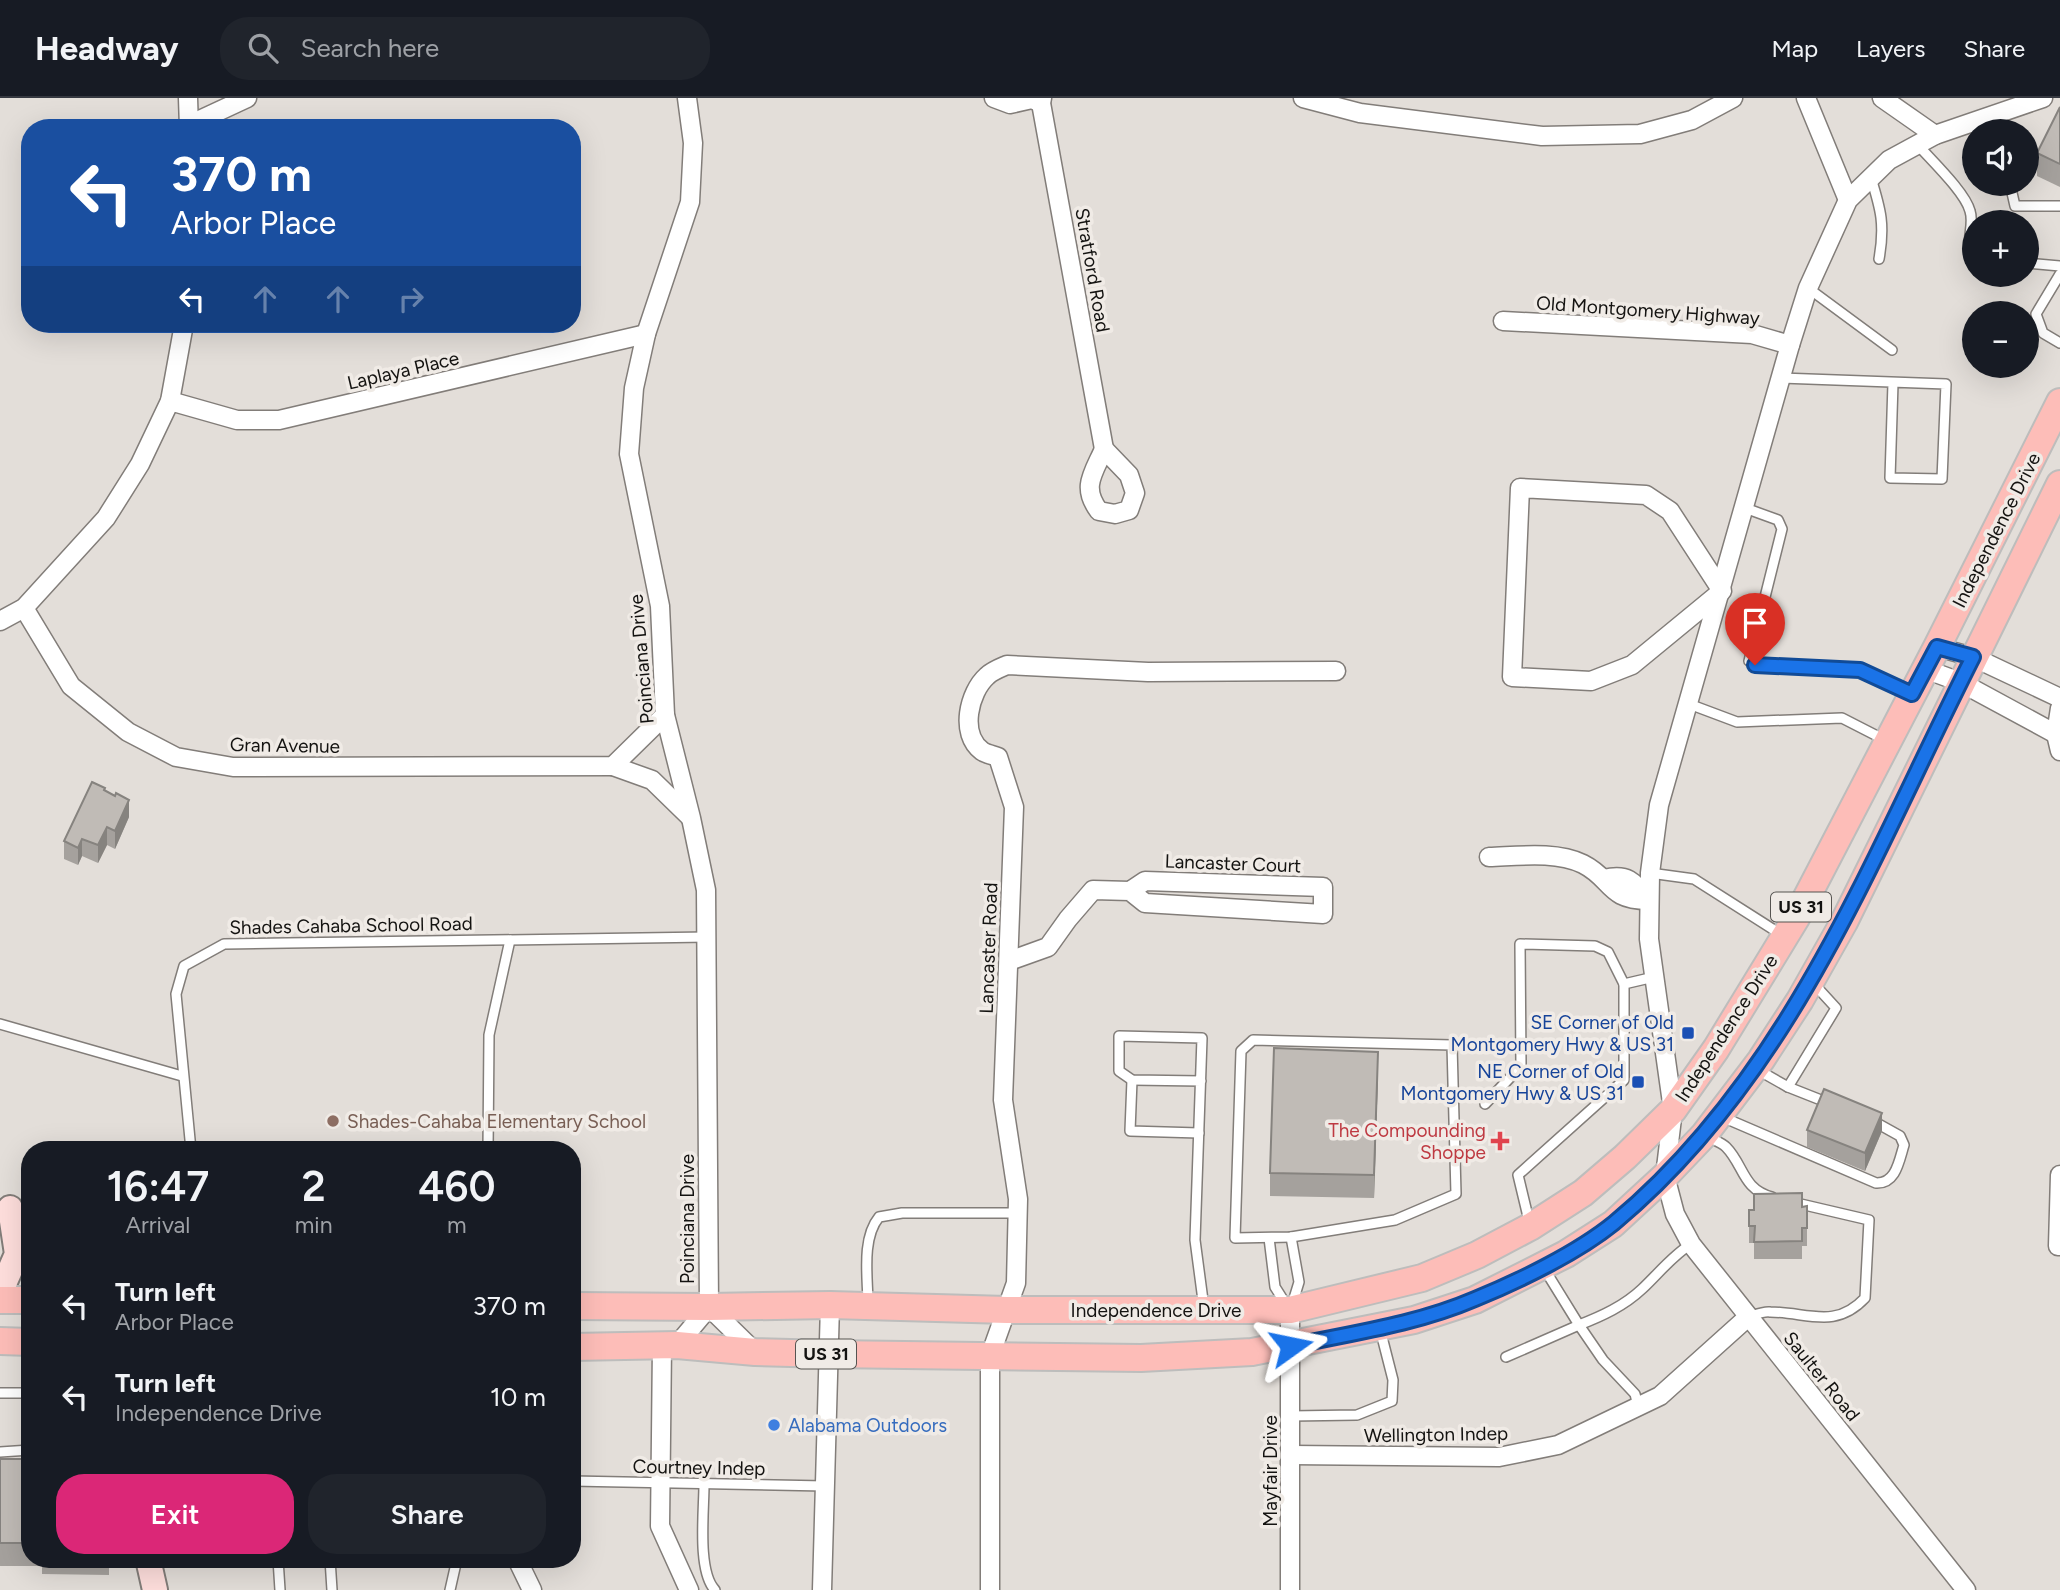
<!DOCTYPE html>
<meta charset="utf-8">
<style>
:root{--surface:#171b24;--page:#20242c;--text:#f1f3f6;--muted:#9ea1a6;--line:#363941;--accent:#db2777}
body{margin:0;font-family:Figtree,sans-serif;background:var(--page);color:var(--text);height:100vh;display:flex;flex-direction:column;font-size:26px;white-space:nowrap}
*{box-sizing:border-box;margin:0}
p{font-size:23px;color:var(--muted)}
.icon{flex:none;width:38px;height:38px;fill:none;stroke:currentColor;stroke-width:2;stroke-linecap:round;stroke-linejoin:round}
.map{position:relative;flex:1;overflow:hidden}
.side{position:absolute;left:21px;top:1043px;width:560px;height:427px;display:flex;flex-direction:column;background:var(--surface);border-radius:28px;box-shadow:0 7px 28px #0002}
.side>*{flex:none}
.hud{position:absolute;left:21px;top:21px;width:560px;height:214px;border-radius:28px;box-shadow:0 7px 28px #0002;background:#1a4fa0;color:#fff;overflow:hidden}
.controls{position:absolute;left:1962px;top:21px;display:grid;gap:14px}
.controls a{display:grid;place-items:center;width:77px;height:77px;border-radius:50%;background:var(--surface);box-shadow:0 7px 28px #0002;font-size:35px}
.pin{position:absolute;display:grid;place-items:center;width:60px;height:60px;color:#fff;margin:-72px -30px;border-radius:50% 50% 50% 0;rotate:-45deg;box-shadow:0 0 7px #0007}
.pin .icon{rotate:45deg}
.me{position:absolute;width:77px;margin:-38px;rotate:78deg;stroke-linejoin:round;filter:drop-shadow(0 0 5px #0008)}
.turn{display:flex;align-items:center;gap:24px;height:147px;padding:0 35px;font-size:32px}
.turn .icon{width:91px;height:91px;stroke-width:2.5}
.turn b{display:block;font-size:49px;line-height:60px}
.lanes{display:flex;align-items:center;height:66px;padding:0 35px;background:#0003;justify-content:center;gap:35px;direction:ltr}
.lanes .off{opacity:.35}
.eta{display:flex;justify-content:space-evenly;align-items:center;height:119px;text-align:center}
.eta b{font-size:42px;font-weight:600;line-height:49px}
.button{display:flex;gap:14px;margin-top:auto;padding:14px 35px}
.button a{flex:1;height:80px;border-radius:28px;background:var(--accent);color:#fff;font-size:28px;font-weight:600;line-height:80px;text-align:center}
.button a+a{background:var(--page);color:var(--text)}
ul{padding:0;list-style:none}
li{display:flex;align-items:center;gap:21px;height:91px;padding:0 35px}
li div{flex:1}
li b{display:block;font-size:26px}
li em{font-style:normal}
header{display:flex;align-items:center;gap:42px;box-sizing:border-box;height:98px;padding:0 35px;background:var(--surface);border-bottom:2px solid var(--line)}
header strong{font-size:33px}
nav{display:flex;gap:38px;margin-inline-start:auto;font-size:24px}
.search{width:490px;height:63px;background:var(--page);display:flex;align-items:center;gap:18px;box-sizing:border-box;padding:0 24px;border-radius:28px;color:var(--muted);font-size:26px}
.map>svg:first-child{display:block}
</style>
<header>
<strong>Headway</strong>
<div class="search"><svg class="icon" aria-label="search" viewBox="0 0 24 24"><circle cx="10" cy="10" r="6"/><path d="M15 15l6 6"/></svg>Search here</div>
<nav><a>Map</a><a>Layers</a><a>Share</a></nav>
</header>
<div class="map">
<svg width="2060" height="1492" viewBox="0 0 2060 1492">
<rect width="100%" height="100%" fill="#e3ded9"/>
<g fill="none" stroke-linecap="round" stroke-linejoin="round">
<defs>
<g id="lane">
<polyline points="1993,17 1999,33"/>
<path d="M1918,47C1931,62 1965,94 1970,113C1975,128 1964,143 1974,156"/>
<path d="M1871,80C1881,112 1885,127 1879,161"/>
<polyline points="2010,86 2015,108 2060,108"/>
<polyline points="2026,165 2060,168"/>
<polyline points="2060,176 2036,216 2043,235 2060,245"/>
<polyline points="1808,190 1892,252"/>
<polyline points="1781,280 1946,286 1942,381 1890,380 1893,285"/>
<polyline points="1745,410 1778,422 1782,431 1749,563 1755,567 1860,572 1909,595"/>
<polyline points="1689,606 1737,624 1842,620 1885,642"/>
<polyline points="1650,775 1694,781 1782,837"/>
<polyline points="0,926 182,978"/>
<polygon points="1253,942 1452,947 1456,1096 1395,1122 1291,1139 1235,1140 1241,953"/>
<polyline points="1758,972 1788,989 1831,1006"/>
<polyline points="1132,982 1130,1033 1199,1035"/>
<polyline points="1201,983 1132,982 1119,973 1119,938 1202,940 1195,1142 1204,1210"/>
<polyline points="1788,989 1836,910 1814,886"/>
<polyline points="1485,1006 1521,968 1520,846 1595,848 1608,854 1624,886"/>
<path d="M1720,1018L1876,1085C1896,1086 1899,1063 1904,1047L1900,1038L1873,1023"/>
<path d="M1705,1037C1711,1041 1721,1044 1726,1049C1744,1067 1742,1091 1772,1099"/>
<polyline points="191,1052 176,896 184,868 224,846 708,839"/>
<polyline points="488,1052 489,937 510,842"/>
<polyline points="12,1110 30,1110"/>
<polyline points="1530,1127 1518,1077 1624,982 1624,886 1654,879"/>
<polyline points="1291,1139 1299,1184 1292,1207"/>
<polyline points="1269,1140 1275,1189 1287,1208"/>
<path d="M1545,1172L1579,1227C1602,1218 1624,1208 1642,1191C1659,1175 1672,1158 1691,1146"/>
<path d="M868,1207C868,1181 861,1141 879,1119L902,1115H1017"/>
<path d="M1748,1219C1755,1217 1763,1213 1770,1214C1807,1214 1835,1232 1865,1200L1869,1122L1792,1104"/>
<polyline points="1506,1259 1579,1227 1603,1262 1635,1296 1638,1308"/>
<polyline points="0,1295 30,1295"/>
<polyline points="1291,1318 1357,1317 1392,1303 1393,1282 1380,1231"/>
<polyline points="0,1354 30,1352"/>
<polyline points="572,1383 825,1388"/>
<path d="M704,1387C704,1413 697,1473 715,1492"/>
<polyline points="278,1461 280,1492"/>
<polyline points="330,1461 332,1492"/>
<polyline points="450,1492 457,1461"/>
</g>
<g id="street">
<polyline points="188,0 189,30"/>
<polyline points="994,0 1010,6 1032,1 1041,5"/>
<polyline points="1042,0 1041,5 1104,351"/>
<polyline points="1303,0 1360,15 1542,38 1640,36 1692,22 1733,0"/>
<polyline points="1806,0 1848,102"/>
<polyline points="1882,0 1935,37"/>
<polyline points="189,27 247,0"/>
<polyline points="1503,223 1752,236 1790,247"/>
<polyline points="170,303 237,322 279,322 646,236"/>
<path d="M1104,351L1129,377L1135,395L1129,412L1115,416L1099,413C1081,389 1093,376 1104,351Z"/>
<polygon points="1520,390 1646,397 1670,413 1722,493 1632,567 1591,583 1512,579"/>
<polyline points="24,510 71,588 128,634 176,659 233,669 613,668 665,617"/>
<polyline points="0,523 24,510 106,420 140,366 170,303 184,226"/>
<polyline points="1937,549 1973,559 2060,600"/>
<polyline points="1925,571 1960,584 2056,636"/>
<polyline points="2060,610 2056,636 2060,653"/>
<polyline points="613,668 652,682 690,719"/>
<path d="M1489,759C1519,758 1556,753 1583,766C1613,781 1607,802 1648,802"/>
<path d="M1604,781C1628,775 1634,784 1648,802"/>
<polyline points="1009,863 1048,849 1068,821 1093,792 1130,793 1145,805 1323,816 1323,789 1145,783 1130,793"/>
<polyline points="2060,1077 2058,1148 2060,1148"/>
<polyline points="709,1209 755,1254"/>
<polyline points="662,1247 660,1428 689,1492"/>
<polyline points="677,1247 709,1209 706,792 691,720 665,617 660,508 629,356 634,290 646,236 690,104 693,45 687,0"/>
<polyline points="1291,1357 1499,1359 1558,1347 1660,1298 1748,1219"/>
<polyline points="517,1461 532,1492"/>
<polyline points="822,1492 830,1207"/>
<path d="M990,1492V1258L1016,1185L1018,1101L1003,1002L1014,709L998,659C993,657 986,656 982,653C959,636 969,594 987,578C992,573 1000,570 1007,567L1148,574L1336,573"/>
<polyline points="1290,1492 1290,1212"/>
<polyline points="1966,1492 1691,1146 1675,1116 1665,1078 1673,1012 1649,841 1650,775 1659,707 1790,247 1808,190 1848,102 1889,62 1935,37 2043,0"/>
</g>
<g id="secondary">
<polyline points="0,1190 4,1186 17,1156 10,1110"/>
<polyline points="148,1461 155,1492"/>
</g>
<g id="primary">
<polyline points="0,1202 30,1202"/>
<polyline points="572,1208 709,1209 830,1207 1007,1212 1290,1212 1422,1180 1477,1157 1530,1129 1583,1095 1625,1059 1673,1012 1716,951 1796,820 1937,549 2060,304"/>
<polyline points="0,1243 30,1244"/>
<polyline points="572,1249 677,1247 755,1254 829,1256 1141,1260 1252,1254 1414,1222 1475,1202 1566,1156 1613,1126 1665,1078 1704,1037 1761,962 1800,902 1844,824 2060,386"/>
</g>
</defs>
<use href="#lane" stroke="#827d79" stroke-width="12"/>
<use href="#street" stroke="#827d79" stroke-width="21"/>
<use href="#secondary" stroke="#827d79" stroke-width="28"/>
<use href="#primary" stroke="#bdbdbc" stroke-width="30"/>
<use href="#lane" stroke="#fff" stroke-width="9"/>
<use href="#street" stroke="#fff" stroke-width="18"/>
<use href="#secondary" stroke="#fededc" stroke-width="24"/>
<use href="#primary" stroke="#fdbdb8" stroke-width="26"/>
</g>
<g fill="#a5a19d">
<polygon points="2060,9 2060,89 2037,78 2037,55"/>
<polygon points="105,693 129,719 115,751 107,747 98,765 82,758 78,767 64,761 64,743"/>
<polygon points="1378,976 1374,1100 1270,1098 1270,1075"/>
<polygon points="1807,1032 1882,1033 1865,1073 1807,1049"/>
<polygon points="1807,1108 1807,1148 1802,1148 1802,1161 1754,1161 1754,1145 1749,1145 1749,1112"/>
<polygon points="0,1361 30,1361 30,1461 109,1461 109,1477 42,1476 42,1468 0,1468"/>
</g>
<g fill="#86837f">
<polygon points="129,702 129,719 115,751 115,733"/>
<polygon points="107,729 107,747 98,765 98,747"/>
<polygon points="82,741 82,758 78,767 78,750"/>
<polygon points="1378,954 1378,976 1374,1100 1374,1077"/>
<polygon points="1882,1015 1882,1033 1865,1073 1865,1055"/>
</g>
<g fill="#c0bbb6" stroke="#86837f" stroke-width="2">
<polygon points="2060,9 2060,66 2037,55"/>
<polygon points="92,684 105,690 104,692 115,698 116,695 129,702 115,733 107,729 98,747 82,741 78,750 64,743"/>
<polygon points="1274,950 1378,954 1374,1077 1270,1075"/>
<polygon points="1824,991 1882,1015 1865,1055 1807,1032"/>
<polygon points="1802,1095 1802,1109 1807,1108 1807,1130 1802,1130 1802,1143 1754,1144 1755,1128 1749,1128 1749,1112 1754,1112 1754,1096"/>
<rect x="0" y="1361" width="30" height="84"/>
</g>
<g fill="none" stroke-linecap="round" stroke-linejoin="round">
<defs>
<path id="route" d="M1291,1248C1353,1235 1417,1226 1475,1201C1519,1183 1577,1155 1614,1125C1791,978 1872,758 1973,559L1937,549L1912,596L1860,572L1755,567"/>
</defs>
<use href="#route" stroke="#114b97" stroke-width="18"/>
<use href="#route" stroke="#1a73e8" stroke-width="12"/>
</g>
<g fill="#1a4fb4" stroke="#f0ebe6" stroke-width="2.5">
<rect x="1681" y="928" width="14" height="14" rx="3.5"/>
<rect x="1631" y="977" width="14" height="14" rx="3.5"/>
</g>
<circle fill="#8d6e63" stroke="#f0ebe6" stroke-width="2.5" cx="333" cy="1023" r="7"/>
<path fill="#e0444e" stroke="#f0ebe6" stroke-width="2.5" d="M1496.5 1032.5h7v7h7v7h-7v7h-7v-7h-7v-7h7z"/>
<circle fill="#3f7fe0" stroke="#f0ebe6" stroke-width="2.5" cx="774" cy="1327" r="7"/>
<g text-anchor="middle" stroke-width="7" stroke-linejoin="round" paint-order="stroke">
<g fill="#f0ebe6" stroke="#565451" stroke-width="2">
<rect x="1771" y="794.5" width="60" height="29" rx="5"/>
<rect x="796" y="1241.5" width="60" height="29" rx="5"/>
</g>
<g font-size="18" font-weight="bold" fill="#141311">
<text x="1801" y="815">US 31</text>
<text x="826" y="1262">US 31</text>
</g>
<g font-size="19" fill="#141311" stroke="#f0ebe6">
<text transform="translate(1093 172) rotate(80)" y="7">Stratford Road</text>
<text transform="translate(1648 212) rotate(4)" y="7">Old Montgomery Highway</text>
<text transform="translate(403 272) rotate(-13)" y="7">Laplaya Place</text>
<text transform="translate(1996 432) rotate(-63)" y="7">Independence Drive</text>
<text transform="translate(641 561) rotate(-95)" y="7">Poinciana Drive</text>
<text transform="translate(285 647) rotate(1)" y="7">Gran Avenue</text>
<text transform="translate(1233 765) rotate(2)" y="7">Lancaster Court</text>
<text transform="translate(351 827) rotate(-1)" y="7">Shades Cahaba School Road</text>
<text transform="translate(988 850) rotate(-88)" y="7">Lancaster Road</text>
<text transform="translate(1726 930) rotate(-57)" y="7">Independence Drive</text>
<text transform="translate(687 1121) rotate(-90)" y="7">Poinciana Drive</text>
<text x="1156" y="1219">Independence Drive</text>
<text transform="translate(1822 1278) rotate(51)" y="7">Saulter Road</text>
<text transform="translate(1436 1336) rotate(-1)" y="7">Wellington Indep</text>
<text transform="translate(699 1369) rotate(1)" y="7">Courtney Indep</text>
<text transform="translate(1270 1373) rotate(-90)" y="7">Mayfair Drive</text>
</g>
<g font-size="19" fill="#164399" stroke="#f0ebe6" text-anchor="end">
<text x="1674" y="931">SE Corner of Old<tspan x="1674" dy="22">Montgomery Hwy &amp; US 31</tspan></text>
<text x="1624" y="980">NE Corner of Old<tspan x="1624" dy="22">Montgomery Hwy &amp; US 31</tspan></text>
</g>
<g font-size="19" fill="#785e54" stroke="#f0ebe6" text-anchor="start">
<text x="347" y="1030">Shades-Cahaba Elementary School</text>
</g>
<g font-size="19" fill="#be3a42" stroke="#f0ebe6" text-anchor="end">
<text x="1486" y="1039">The Compounding<tspan x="1486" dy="22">Shoppe</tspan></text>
</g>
<g font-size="19" fill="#366cbe" stroke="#f0ebe6" text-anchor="start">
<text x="788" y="1334">Alabama Outdoors</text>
</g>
</g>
</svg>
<div class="controls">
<a><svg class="icon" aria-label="sound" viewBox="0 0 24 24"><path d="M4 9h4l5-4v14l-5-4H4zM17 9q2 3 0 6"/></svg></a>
<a>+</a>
<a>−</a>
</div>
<div class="pin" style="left:1755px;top:567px;background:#d93025"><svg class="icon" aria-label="arrive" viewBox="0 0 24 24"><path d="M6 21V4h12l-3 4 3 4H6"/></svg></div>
<svg class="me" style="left:1291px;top:1248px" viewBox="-20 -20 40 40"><path d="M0-17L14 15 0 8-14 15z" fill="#1a73e8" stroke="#fff" stroke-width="4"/></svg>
<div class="hud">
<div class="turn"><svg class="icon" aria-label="left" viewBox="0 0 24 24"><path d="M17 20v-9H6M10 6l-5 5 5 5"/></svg><div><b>370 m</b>Arbor Place</div></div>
<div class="lanes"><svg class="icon" aria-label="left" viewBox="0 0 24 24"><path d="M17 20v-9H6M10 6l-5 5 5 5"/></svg><svg class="icon off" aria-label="ahead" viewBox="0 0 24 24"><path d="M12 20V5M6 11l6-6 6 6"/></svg><svg class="icon off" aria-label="ahead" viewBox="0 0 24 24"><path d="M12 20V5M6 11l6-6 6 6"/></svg><svg class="icon off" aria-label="right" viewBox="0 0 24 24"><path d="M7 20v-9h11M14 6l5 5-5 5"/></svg></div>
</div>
<section class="side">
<div class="eta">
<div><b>16:47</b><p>Arrival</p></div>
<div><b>2</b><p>min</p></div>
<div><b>460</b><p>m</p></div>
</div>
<ul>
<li><svg class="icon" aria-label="left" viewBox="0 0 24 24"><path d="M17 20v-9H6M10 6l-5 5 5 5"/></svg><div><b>Turn left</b><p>Arbor Place</p></div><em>370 m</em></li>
<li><svg class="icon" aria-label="left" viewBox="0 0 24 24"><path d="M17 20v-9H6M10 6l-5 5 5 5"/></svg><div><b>Turn left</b><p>Independence Drive</p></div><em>10 m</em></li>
</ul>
<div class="button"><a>Exit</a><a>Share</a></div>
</section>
</div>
